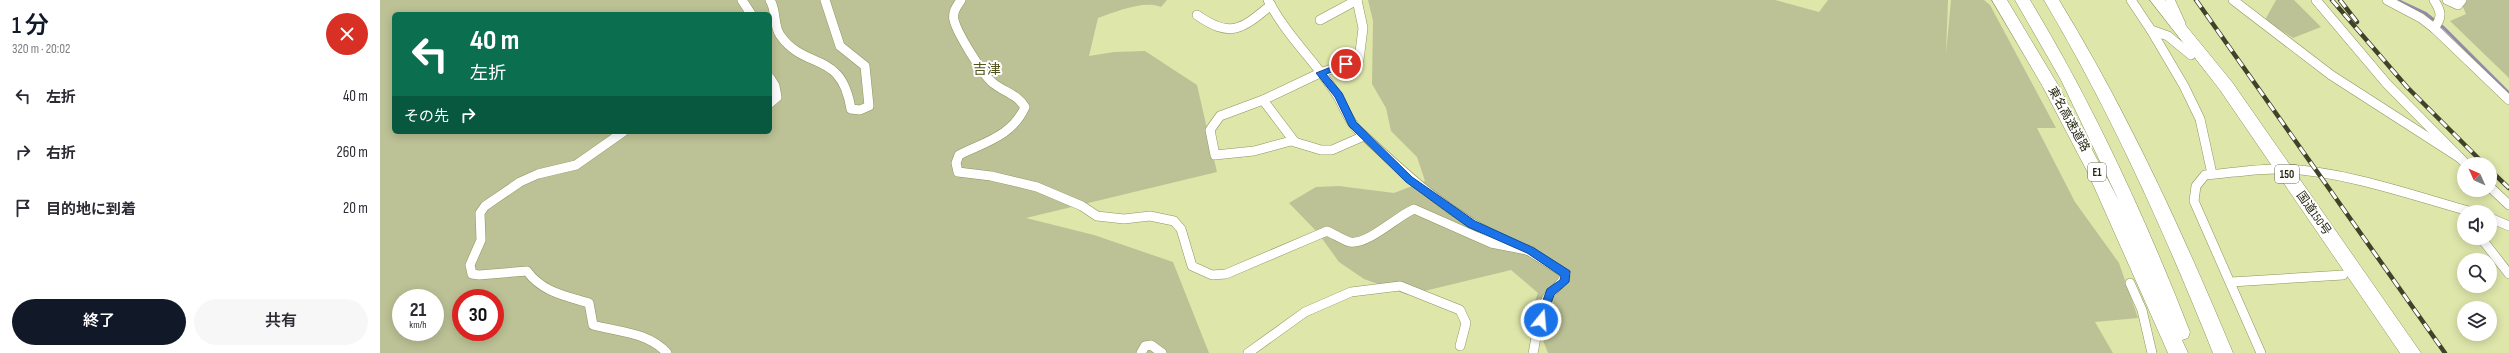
<!DOCTYPE html>
<html lang="ja">
<meta charset="utf-8">
<style>
:root{--surface:#fff;--page:#f7f7f7;--text:#2b2b33;--muted:#7c7c81;--accent:#111827}
body{margin:0;font-family:"Sofia Sans Condensed","Noto Sans JP",sans-serif;background:var(--page);color:var(--text);height:100vh;display:flex;flex-direction:column;font-size:15px;white-space:nowrap}
*{box-sizing:border-box;margin:0}
p{font-size:13px;color:var(--muted)}
.icon{flex:none;width:22px;height:22px;fill:none;stroke:currentColor;stroke-width:2;stroke-linecap:round;stroke-linejoin:round}
.map{position:relative;flex:1;overflow:hidden}
.side{display:flex;flex-direction:column;background:var(--surface);width:380px}
.side>*{flex:none}
.banner{position:absolute;left:12px;top:12px;width:380px;height:122px;border-radius:6px;box-shadow:0 2px 10px #0003;background:#0b6e4f;color:#fff;overflow:hidden}
.needle{width:26px;rotate:315deg}
.buttons{position:absolute;left:2077px;top:157px;display:grid;gap:8px}
.buttons a{display:grid;place-items:center;width:40px;height:40px;border-radius:50%;background:var(--surface);box-shadow:0 2px 10px #0003;font-size:20px}
.speed{position:absolute;left:12px;top:289px;display:flex;gap:8px;font-size:20px;font-weight:700;text-align:center}
.speed>*{display:grid;place-content:center;width:52px;height:52px;border-radius:50%;background:var(--surface);box-shadow:0 2px 10px #0003;line-height:1}
.speed small{font-size:10px;font-weight:400}
.speed .limit{border:6px solid #d22;background:#fff;color:#111}
.pin{position:absolute;display:grid;place-items:center;width:34px;height:34px;color:#fff;margin:-17px;border:2px solid #fff;border-radius:50%;box-shadow:0 1px 4px #0007}
.me{position:absolute;width:44px;margin:-22px;rotate:17deg;stroke-linejoin:round;filter:drop-shadow(0 0 3px #0008)}
.turn{display:flex;align-items:center;gap:14px;height:84px;padding:0 12px;font-size:18px}
.turn .icon{width:52px;height:52px;stroke-width:2.5}
.turn b{display:block;font-size:28px;line-height:34px}
.then{display:flex;align-items:center;height:38px;padding:0 12px;background:#0003;gap:8px;font-size:15px}
.round{display:grid;place-items:center;flex:none;width:42px;height:42px;border-radius:21px;background:var(--page)}
.head{display:flex;align-items:center;justify-content:space-between;height:68px;padding:0 12px}
h1{font-size:24px;font-weight:600;line-height:30px;color:var(--accent)}
.action{display:flex;gap:8px;margin-top:auto;padding:8px 12px}
.action a{flex:1;height:46px;border-radius:24px;background:var(--accent);color:#fff;font-size:16px;font-weight:600;line-height:46px;text-align:center}
.action a+a{background:var(--page);color:var(--text)}
ul{padding:0;list-style:none}
li{display:flex;align-items:center;gap:12px;height:56px;padding:0 12px}
li div{flex:1}
li b{display:block;font-size:15px}
li em{font-style:normal}
main{display:flex;flex:1;min-height:0}
.map>svg:first-child{display:block}
</style>
<main>
<section class="side">
<div class="head"><div><h1>1 分</h1><p>320 m · 20:02</p></div><a class="round" style="background:#d93025;color:#fff"><svg class="icon" aria-label="close" viewBox="0 0 24 24"><path d="M6 6l12 12M18 6L6 18"/></svg></a></div>
<ul>
<li><svg class="icon" aria-label="left" viewBox="0 0 24 24"><path d="M17 20v-9H6M10 6l-5 5 5 5"/></svg><div><b>左折</b></div><em>40 m</em></li>
<li><svg class="icon" aria-label="right" viewBox="0 0 24 24"><path d="M7 20v-9h11M14 6l5 5-5 5"/></svg><div><b>右折</b></div><em>260 m</em></li>
<li><svg class="icon" aria-label="arrive" viewBox="0 0 24 24"><path d="M6 21V4h12l-3 4 3 4H6"/></svg><div><b>目的地に到着</b></div><em>20 m</em></li>
</ul>
<div class="action"><a>終了</a><a>共有</a></div>
</section>
<div class="map">
<svg width="2129" height="353" viewBox="0 0 2129 353">
<rect width="100%" height="100%" fill="#dfe6aa"/>
<g fill="#bcc295" fill-rule="evenodd">
<path d="M0,0H787L781,7C763,0 736,12 718,18L709,56L734,52L765,51L817,85L837,172L646,218L714,235L793,262L829,353H0ZM14,14H390V132H14ZM21,298H55V332H21ZM81,298H115V332H81Z"/>
<polygon points="988,0 1395,0 1439,12 1448,0 1568,0 1566,54 1571,0 1604,0 1610,5 1676,128 1657,128 1695,202 1739,263 1758,318 1715,322 1733,353 1168,353 1151,311 1158,293 1131,270 1028,295 984,279 959,262 938,233 909,203 936,187 959,186 1014,193 1045,181 1037,157 1011,131 1006,108 992,84 993,21"/>
<polygon points="1896,0 1914,0 1941,27 1913,38 1885,20"/>
<polygon points="2080,0 2129,0 2129,78 2070,21 2086,14"/>
</g>
<g fill="none" stroke-linecap="round" stroke-linejoin="round">
<polyline stroke="#9189ae" stroke-width="3" points="2017,0 2045,13 2064,28 2129,93"/>
<defs>
<g id="street">
<polyline points="362,0 371,14"/>
<path d="M390,0C397,11 393,25 400,35C426,72 461,49 471,109L480,110L489,106L485,66L460,46L445,0"/>
<path d="M581,0C577,6 572,12 574,20C577,33 603,75 613,83C624,92 637,94 645,107C632,136 605,142 579,155L576,163L578,172L611,176L657,187L702,206L717,216L744,219L770,216L794,221L801,229L812,266L832,275L846,274L947,231C954,234 963,240 970,242C988,245 1017,216 1034,209L1111,243L1151,251"/>
<path d="M888,0C906,35 934,60 955,92C964,105 967,120 979,131C1026,175 1072,218 1132,244"/>
<polyline points="977,0 983,28 979,60 940,73 883,100 840,116 830,130 835,155 874,151 911,141 941,150 952,150 984,136"/>
<polyline points="1751,0 1771,30 1788,36 1811,55"/>
<polyline points="1790,0 1801,24"/>
<polyline points="1853,0 1951,75 2080,158"/>
<polyline points="1936,0 2007,84 2086,164"/>
<polyline points="2007,0 2041,18 2054,28"/>
<path d="M2054,0C2061,11 2063,17 2054,28L2129,100"/>
<polyline points="2067,0 2078,5 2082,0"/>
<path d="M817,15C851,39 862,29 891,5"/>
<polyline points="940,20 977,0"/>
<polyline points="1771,30 1804,86 1820,119 1832,174"/>
<polyline points="390,78 395,86 397,97 390,103"/>
<polyline points="883,100 914,141"/>
<path d="M243,132L196,165L158,174L140,182L105,206L100,213L101,240L90,265L92,274L99,275L147,271C162,292 186,296 209,303L213,325C239,332 268,332 287,353"/>
<polyline points="2110,187 2129,205"/>
<polyline points="2110,218 2129,226"/>
<polyline points="2101,238 2129,274"/>
<path d="M1146,249L1186,274C1183,285 1172,289 1167,298C1158,315 1157,335 1153,353"/>
<polyline points="1851,282 1963,275"/>
<polyline points="1750,283 1762,310 1772,353"/>
<polyline points="761,353 765,346 771,345 782,353"/>
<polyline points="868,353 925,312 971,292 1020,286 1080,310 1086,323 1080,346"/>
<path d="M1881,353L1814,201L1816,186L1825,175C1851,173 1879,168 1904,169C1968,172 2031,195 2092,212"/>
</g>
<g id="highway">
<path d="M1612,0H1627L1678,85L1739,201L1681,80L1635,0H1650C1714,106 1765,217 1810,332L1808,338L1802,340L1808,353H1788L1708,173L1663,87Z"/>
<path d="M1664,0H1679C1748,113 1802,231 1853,353H1833C1784,231 1731,113 1664,0Z"/>
<polygon points="1770,0 1785,0 1852,82 2041,353 2020,353 1840,90"/>
</g>
</defs>
<use href="#street" stroke="#8e955b" stroke-width="10"/>
<use href="#highway" stroke="#8e955b" stroke-width="1"/>
<use href="#street" stroke="#fff" stroke-width="9"/>
<use href="#highway" fill="#fff" fill-rule="evenodd"/>
<defs>
<g id="rail">
<polyline points="1816,0 2065,353"/>
<polyline points="1952,0 2027,87 2104,164"/>
<polyline points="1960,0 1977,22"/>
<polyline points="2110,170 2129,188"/>
</g>
</defs>
<use href="#rail" stroke="#404327" stroke-width="4.5"/>
<use href="#rail" stroke="#fff" stroke-width="3" stroke-dasharray="9" stroke-linecap="butt"/>
</g>
<polygon fill="#1a73e8" stroke="#114b97" points="966,61 969,62 969,66 946,74 962,93 976,122 1032,177 1095,221 1154,248 1190,271 1189,282 1174,295 1164,323 1157,323 1156,320 1167,289 1180,280 1181,276 1147,253 1088,227 1026,182 969,126 955,97 936,73"/>
<g text-anchor="middle" stroke-width="4" stroke-linejoin="round" paint-order="stroke">
<g fill="#fff" stroke="#676858" stroke-width="1">
<rect x="1708" y="163" width="18" height="18" rx="3"/>
<rect x="1895" y="165" width="24" height="18" rx="3"/>
</g>
<g font-size="11" font-weight="bold" fill="#262811">
<text x="1717" y="176">E1</text>
<text x="1907" y="178">150</text>
</g>
<g font-size="12" fill="#262811" stroke="#fff">
<text transform="translate(1689 119) rotate(61)" y="4">東名高速道路</text>
<text transform="translate(1934 213) rotate(55)" y="4">国道150号</text>
</g>
<g font-size="14" fill="#50541b" stroke="#fff">
<text x="607" y="74">吉津</text>
</g>
</g>
</svg>
<div class="buttons">
<a><svg class="needle" viewBox="-14 -14 28 28"><path d="M0-13l5 13h-10z" fill="#e53935"/><path d="M0 13l5-13h-10z" fill="#7c7c81"/></svg></a>
<a><svg class="icon" aria-label="sound" viewBox="0 0 24 24"><path d="M4 9h4l5-4v14l-5-4H4zM17 9q2 3 0 6"/></svg></a>
<a><svg class="icon" aria-label="search" viewBox="0 0 24 24"><circle cx="10" cy="10" r="6"/><path d="M15 15l6 6"/></svg></a>
<a><svg class="icon" aria-label="layers" viewBox="0 0 24 24"><path d="M12 4l9 5-9 5-9-5zM3 14l9 5 9-5"/></svg></a>
</div>
<div class="speed"><div>21<small>km/h</small></div><div class="limit">30</div></div>
<div class="pin" style="left:966px;top:64px;background:#d93025"><svg class="icon" aria-label="arrive" viewBox="0 0 24 24"><path d="M6 21V4h12l-3 4 3 4H6"/></svg></div>
<svg class="me" style="left:1161px;top:320px" viewBox="-20 -20 40 40"><circle r="17" fill="#1a73e8" stroke="#fff" stroke-width="3"/><path d="M0-11L8 9 0 5-8 9z" fill="#fff"/></svg>
<div class="banner">
<div class="turn"><svg class="icon" aria-label="left" viewBox="0 0 24 24"><path d="M17 20v-9H6M10 6l-5 5 5 5"/></svg><div><b>40 m</b>左折</div></div>
<div class="then">その先<svg class="icon" aria-label="right" viewBox="0 0 24 24"><path d="M7 20v-9h11M14 6l5 5-5 5"/></svg></div>
</div>
</div>
</main>
